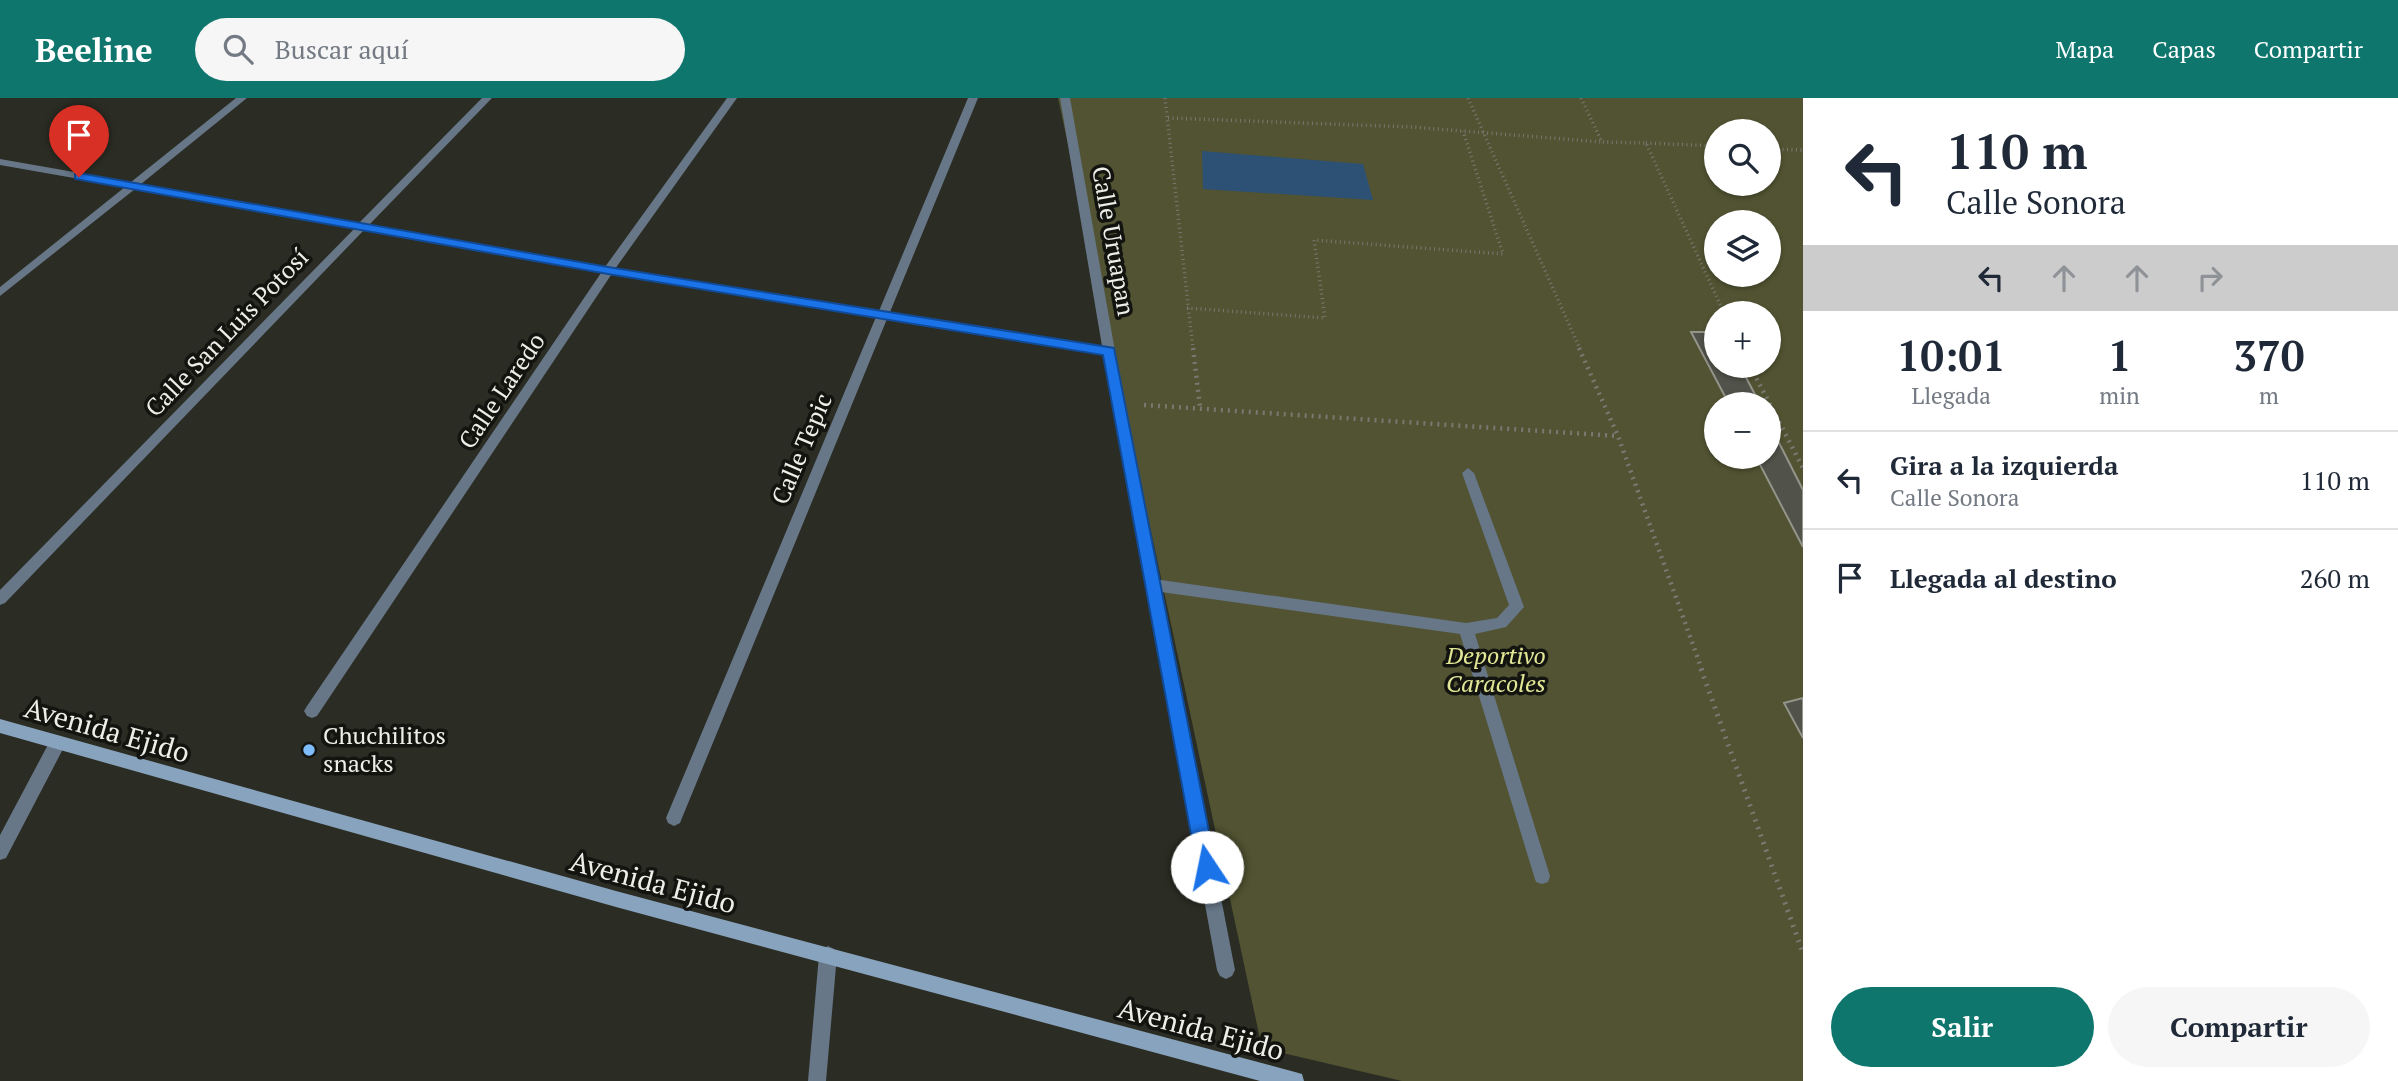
<!DOCTYPE html>
<html lang="es">
<meta charset="utf-8">
<style>
:root{--surface:#fff;--page:#f6f6f7;--text:#1f2937;--muted:#747a83;--line:#e0e1e3;--accent:#0f766e}
body{margin:0;font-family:"PT Serif",serif;background:var(--page);color:var(--text);height:100vh;display:flex;flex-direction:column;font-size:26px;white-space:nowrap}
*{box-sizing:border-box;margin:0}
p{font-size:23px;color:var(--muted)}
.icon{flex:none;width:38px;height:38px;fill:none;stroke:currentColor;stroke-width:2;stroke-linecap:round;stroke-linejoin:round}
.map{position:relative;flex:1;overflow:hidden}
.details{display:flex;flex-direction:column;background:var(--surface);width:595px}
.details>*{flex:none}
.hud{background:#fff;color:var(--text);overflow:hidden}
.fabs{position:absolute;left:1704px;top:21px;display:grid;gap:14px}
.fabs a{display:grid;place-items:center;width:77px;height:77px;border-radius:50%;background:var(--surface);box-shadow:0 2px 5px #0004;font-size:35px}
.pin{position:absolute;display:grid;place-items:center;width:60px;height:60px;color:#fff;margin:-72px -30px;border-radius:50% 50% 50% 0;rotate:-45deg;box-shadow:0 0 7px #0007}
.pin .icon{rotate:45deg}
.me{position:absolute;width:77px;margin:-38px;rotate:349deg;stroke-linejoin:round;filter:drop-shadow(0 0 5px #0008)}
.turn{display:flex;align-items:center;gap:24px;height:147px;padding:0 28px;font-size:32px}
.turn .icon{width:91px;height:91px;stroke-width:2.5}
.turn b{display:block;font-size:49px;line-height:60px}
.lanes{display:flex;align-items:center;height:66px;padding:0 28px;background:#0003;justify-content:center;gap:35px;direction:ltr}
.lanes .off{opacity:.35}
.eta{display:flex;justify-content:space-evenly;align-items:center;height:119px;text-align:center}
.eta b{font-size:42px;font-weight:800;line-height:49px}
.action{display:flex;gap:14px;margin-top:auto;padding:14px 28px}
.action a{flex:1;height:80px;border-radius:42px;background:var(--accent);color:#fff;font-size:28px;font-weight:800;line-height:80px;text-align:center}
.action a+a{background:var(--page);color:var(--text)}
ul{padding:0;list-style:none}
li{display:flex;align-items:center;gap:21px;height:98px;padding:0 28px;border-top:2px solid var(--line)}
li div{flex:1}
li b{display:block;font-size:26px}
li em{font-style:normal}
header{display:flex;align-items:center;gap:42px;box-sizing:border-box;height:98px;padding:0 35px;background:var(--accent);color:#fff}
header strong{font-size:33px}
nav{display:flex;gap:38px;margin-inline-start:auto;font-size:24px}
.search{width:490px;height:63px;background:var(--page);display:flex;align-items:center;gap:18px;box-sizing:border-box;padding:0 24px;border-radius:38px;color:var(--muted);font-size:26px}
main{display:flex;flex:1;min-height:0}
.map>svg:first-child{display:block}
</style>
<header>
<strong>Beeline</strong>
<div class="search"><svg class="icon" aria-label="search" viewBox="0 0 24 24"><circle cx="10" cy="10" r="6"/><path d="M15 15l6 6"/></svg>Buscar aquí</div>
<nav><a>Mapa</a><a>Capas</a><a>Compartir</a></nav>
</header>
<main>
<div class="map">
<svg width="1803" height="983" viewBox="0 0 1803 983">
<rect width="100%" height="100%" fill="#2b2c23"/>
<path fill="#515332" fill-rule="evenodd" d="M1058,0H1803V983H1402L1262,950ZM1717,33H1769V86H1717ZM1717,124H1769V177H1717ZM1717,215H1769V268H1717ZM1717,306H1769V359H1717Z"/>
<polygon fill="#2c5174" points="1202,53 1363,66 1373,102 1203,91"/>
<g fill="#515249" stroke="#93948a" stroke-width="2">
<polygon points="1691,234 1717,234 1717,268 1740,268 1760,306 1729,306"/>
<polygon points="1769,325 1803,392 1803,449 1756,359 1769,359"/>
<polygon points="1803,600 1803,640 1784,605"/>
</g>
<g fill="none" stroke-linecap="round" stroke-linejoin="round">
<g stroke="#787971" stroke-width="3.5" stroke-dasharray="1 3.5" stroke-linecap="butt">
<polyline points="1165,0 1193,251"/>
<polyline points="1468,0 1580,251"/>
<polyline points="1581,0 1602,44 1646,45 1724,215"/>
<polyline points="1168,20 1412,29 1602,44"/>
<polyline points="1646,45 1717,48"/>
<polyline points="1769,51 1803,52"/>
<polyline points="1187,210 1325,220 1314,142 1503,156 1463,33"/>
</g>
<g stroke="#787971" stroke-width="4.5" stroke-dasharray="2 5" stroke-linecap="butt">
<polyline points="1193,250 1200,309"/>
<polyline points="1579,250 1618,338 1702,572"/>
<polyline points="1750,268 1803,370"/>
<polyline points="1144,307 1618,338"/>
</g>
<polyline stroke="#787971" stroke-width="5" stroke-dasharray="2 6" stroke-linecap="butt" points="1701,571 1803,855"/>
<polygon fill="#677788" fill-rule="evenodd" points="1468,370 1474,375 1524,509 1506,529 1475,536 1550,778 1548,784 1542,786 1536,784 1534,778 1460,536 1154,493 1149,491 1147,487 1149,483 1154,481 1466,525 1497,520 1509,507 1462,375"/>
<g fill="#677788" fill-rule="evenodd">
<polygon points="236,0 247,0 141,86 359,125 482,0 492,0 369,127 605,169 727,0 737,0 615,171 879,213 968,0 978,0 890,214 1102,248 1060,0 1070,0 1115,253 1235,872 1232,878 1226,881 1220,878 1217,872 1104,256 887,221 682,720 680,725 674,728 668,725 666,720 876,219 611,177 317,618 312,620 307,618 304,613 307,608 601,175 364,132 5,505 0,507 0,492 354,131 135,91 0,198 0,189 125,89 0,67 0,61 131,84"/>
<polygon points="57,639 63,641 65,646 63,651 6,760 0,762 0,737 51,641"/>
<polygon points="828,848 834,851 837,857 826,983 808,983 819,857 822,851"/>
</g>
<polygon fill="#88a3bd" fill-rule="evenodd" points="0,621 616,793 1295,974 1302,976 1304,983 1260,983 616,809 0,635"/>
</g>
<polygon fill="#1a73e8" stroke="#114b97" stroke-width="2" points="79,75 608,169 1114,250 1216,769 1213,776 1207,779 1200,776 1197,769 1103,257 608,176 75,81 75,76"/>
<circle fill="#7fbdfa" stroke="#131410" stroke-width="2.5" cx="309" cy="652" r="7"/>
<g text-anchor="middle" stroke-width="7" stroke-linejoin="round" paint-order="stroke">
<g font-size="24" fill="#edeee8" stroke="#131410">
<text transform="translate(1113 143) rotate(80)" y="8">Calle Uruapan</text>
<text transform="translate(227 235) rotate(-46)" y="8">Calle San Luis Potosí</text>
<text transform="translate(502 293) rotate(-56)" y="8">Calle Laredo</text>
<text transform="translate(802 351) rotate(-67)" y="8">Calle Tepic</text>
</g>
<g font-size="24" font-style="italic" fill="#e2e796" stroke="#131410">
<text x="1496" y="566">Deportivo<tspan x="1496" dy="28">Caracoles</tspan></text>
</g>
<g font-size="24" fill="#edeee8" stroke="#131410" text-anchor="start">
<text x="323" y="646">Chuchilitos<tspan x="323" dy="28">snacks</tspan></text>
</g>
<g font-size="28" fill="#edeee8" stroke="#131410">
<text transform="translate(107 632) rotate(16)" y="10">Avenida Ejido</text>
<text transform="translate(653 784) rotate(15)" y="10">Avenida Ejido</text>
<text transform="translate(1201 931) rotate(15)" y="10">Avenida Ejido</text>
</g>
</g>
</svg>
<div class="fabs">
<a><svg class="icon" aria-label="search" viewBox="0 0 24 24"><circle cx="10" cy="10" r="6"/><path d="M15 15l6 6"/></svg></a>
<a><svg class="icon" aria-label="layers" viewBox="0 0 24 24"><path d="M12 4l9 5-9 5-9-5zM3 14l9 5 9-5"/></svg></a>
<a>+</a>
<a>−</a>
</div>
<div class="pin" style="left:79px;top:79px;background:#d93025"><svg class="icon" aria-label="arrive" viewBox="0 0 24 24"><path d="M6 21V4h12l-3 4 3 4H6"/></svg></div>
<svg class="me" style="left:1207px;top:769px" viewBox="-20 -20 40 40"><circle r="19" fill="#fff"/><path d="M0-13L10 11 0 6-10 11z" fill="#1a73e8"/></svg>
</div>
<section class="details">
<div class="hud">
<div class="turn"><svg class="icon" aria-label="left" viewBox="0 0 24 24"><path d="M17 20v-9H6M10 6l-5 5 5 5"/></svg><div><b>110 m</b>Calle Sonora</div></div>
<div class="lanes"><svg class="icon" aria-label="left" viewBox="0 0 24 24"><path d="M17 20v-9H6M10 6l-5 5 5 5"/></svg><svg class="icon off" aria-label="ahead" viewBox="0 0 24 24"><path d="M12 20V5M6 11l6-6 6 6"/></svg><svg class="icon off" aria-label="ahead" viewBox="0 0 24 24"><path d="M12 20V5M6 11l6-6 6 6"/></svg><svg class="icon off" aria-label="right" viewBox="0 0 24 24"><path d="M7 20v-9h11M14 6l5 5-5 5"/></svg></div>
</div>
<div class="eta">
<div><b>10:01</b><p>Llegada</p></div>
<div><b>1</b><p>min</p></div>
<div><b>370</b><p>m</p></div>
</div>
<ul>
<li><svg class="icon" aria-label="left" viewBox="0 0 24 24"><path d="M17 20v-9H6M10 6l-5 5 5 5"/></svg><div><b>Gira a la izquierda</b><p>Calle Sonora</p></div><em>110 m</em></li>
<li><svg class="icon" aria-label="arrive" viewBox="0 0 24 24"><path d="M6 21V4h12l-3 4 3 4H6"/></svg><div><b>Llegada al destino</b></div><em>260 m</em></li>
</ul>
<div class="action"><a>Salir</a><a>Compartir</a></div>
</section>
</main>
